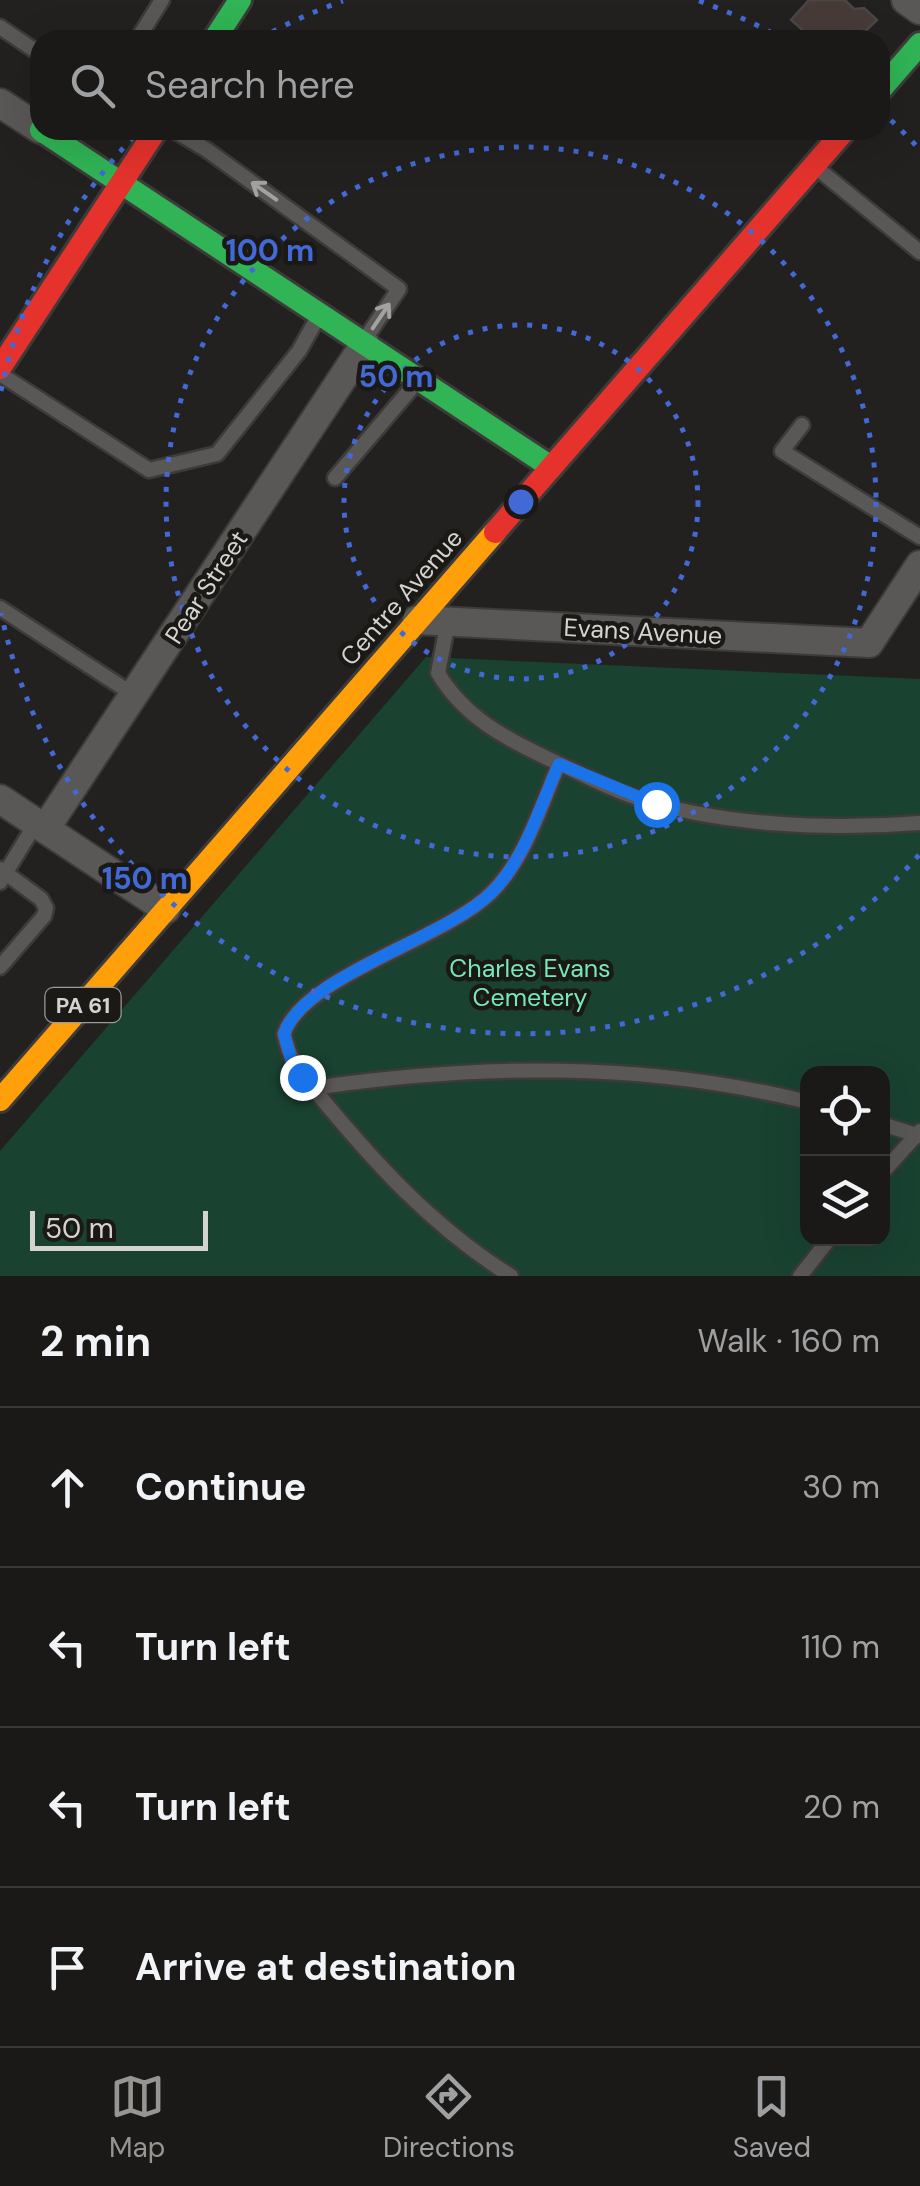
<!DOCTYPE html>
<html lang="en">
<head>
<meta charset="utf-8">
<style>
  :root { --surface:#1a1917; --page:#272624; --text:#f1f3f6; --muted:#9fa0a1; --line:#383836; --accent:#969592 }
  body { margin:0; font-family:"DM Sans",sans-serif; background:var(--page); color:var(--text) }
  .controls { position:absolute; right:30px; bottom:30px; display:grid; overflow:hidden; border-radius:20px; box-shadow:0 10px 40px #0002 }
  .controls button { width:90px; height:90px; display:grid; place-items:center; padding:0; border:0; border-bottom:2px solid var(--line); background:var(--surface); color:var(--text); font:50px sans-serif }
  .scale { position:absolute; left:30px; bottom:25px; width:178px; box-sizing:border-box; padding-left:10px; border:5px solid #d4d3d0; border-top:0; font-size:28px; line-height:35px; white-space:nowrap; color:#d4d3d0; -webkit-text-stroke:8px #1a1915; paint-order:stroke }
  .stop { position:absolute; width:30px; height:30px; margin:-22px; border:8px solid #1a73e8; border-radius:50%; background:#fff }
  .stop.end { background:#1a73e8; border-color:#fff; box-shadow:0 2px 10px #0008 }
  .list { margin:0; padding:0; list-style:none }
  h2 { display:flex; justify-content:space-between; align-items:center; height:130px; margin:0; padding:0 40px; font-size:42px }
  h2 small { font-size:32px; font-weight:400; color:var(--muted) }
  .list li { display:grid; grid-template-columns:65px 1fr auto; gap:30px; align-items:center; box-sizing:border-box; height:160px; padding:0 40px; border-top:2px solid var(--line) }
  .list b { display:block; font-size:38px; white-space:nowrap }
  .list em { font-size:32px; font-style:normal; color:var(--muted) }
  .icon { flex:none; width:55px; height:55px; fill:none; stroke:currentColor; stroke-width:2; stroke-linecap:round; stroke-linejoin:round }
  .map { position:relative; flex:none; width:920px; height:1276px; overflow:hidden }
  .search { position:absolute; background:var(--surface); box-shadow:0 10px 40px #0002; left:30px; right:30px; top:30px; height:110px; display:flex; align-items:center; gap:25px; box-sizing:border-box; padding:0 35px; border-radius:30px; color:var(--muted); font-size:38px }
  .sheet { height:770px; background:var(--surface) }
  nav { display:flex; justify-content:space-around; align-items:center; box-sizing:border-box; height:140px; border-top:2px solid var(--line); background:var(--surface); font-size:28px; color:var(--muted) }
  nav a { display:grid; justify-items:center; gap:5px }
  nav .on { color:var(--accent) }
  .map>svg:first-child { display:block }
</style>
</head>
<body>
<div class="map">
<svg width="920" height="1276" viewBox="0 0 920 1276">
  <rect width="100%" height="100%" fill="#23211f"/>
  <path fill="#194231" fill-rule="evenodd" d="M426 657 920 679V1276H0V1151ZM808 1074H882V1238H808Z"/>
  <polygon fill="#473b38" stroke="#494745" stroke-width="2.5" points="809,0 845,0 854,9 864,8 877,20 856,40 814,40 791,20"/>
  <g fill="none" stroke-linecap="round" stroke-linejoin="round">
    <defs>
      <g id="lane">
        <polyline points="0,27 40,54"/>
        <polyline points="137,40 162,0"/>
        <polyline points="173,130 207,150 399,289 363,342"/>
        <polyline points="818,169 920,252"/>
        <polyline points="0,374 149,470 217,454 299,351 317,319"/>
        <polyline points="802,425 782,451 920,537"/>
        <polyline points="335,478 415,384"/>
        <polyline points="0,608 134,695"/>
        <path d="M448 621 438 673C464 717 506 739 551 760 578 772 605 787 634 797 720 826 830 830 920 823"/>
        <path d="M559 764C541 806 525 860 491 893 445 939 302 977 284 1034 289 1056 297 1072 313 1088 479 1064 643 1061 808 1102"/>
        <polyline points="0,869 41,899 46,908 44,916 0,967"/>
        <polyline points="0,882 36,823"/>
        <path d="M313 1088C371 1159 432 1227 511 1276"/>
        <polyline points="882,1124 920,1136"/>
        <polyline points="882,1173 920,1131"/>
        <polyline points="800,1276 830,1238"/>
      </g>
      <g id="street">
        <polyline points="906,0 920,10"/>
        <polyline points="0,103 40,129"/>
        <polyline points="417,620 869,643 920,565"/>
        <polyline points="0,799 166,909"/>
        <polyline points="45,829 365,344"/>
      </g>
      <g id="fast">
        <polyline points="214,40 240,0"/>
        <polyline points="880,90 920,44"/>
        <polyline points="41,130 551,467"/>
      </g>
      <polyline id="slow" points="0,1100 495,532"/>
      <g id="jam">
        <polyline points="0,368 156,130"/>
        <polyline points="495,532 845,130"/>
      </g>
    </defs>
    <use href="#lane" stroke="#3c3b39" stroke-width="19"/>
    <use href="#street" stroke="#3c3b39" stroke-width="32"/>
    <use href="#fast" stroke="#3c3b39" stroke-width="28"/>
    <use href="#slow" stroke="#3c3b39" stroke-width="28"/>
    <use href="#jam" stroke="#3c3b39" stroke-width="28"/>
    <use href="#lane" stroke="#595857" stroke-width="14"/>
    <use href="#street" stroke="#595857" stroke-width="28"/>
    <use href="#fast" stroke="#30b455" stroke-width="22"/>
    <use href="#slow" stroke="#ff9f0a" stroke-width="22"/>
    <use href="#jam" stroke="#e5322d" stroke-width="22"/>
  </g>
  <defs><path id="oneway-shaft" d="M-6 0H5M1.5-3L5.5 0L1.5 3" fill="none" stroke-width="1.6" stroke-linecap="round" stroke-linejoin="round" transform="scale(2.5)"/></defs>
  <g stroke="#a3a2a0">
    <use href="#oneway-shaft" transform="translate(264 191) rotate(-145)"/>
    <use href="#oneway-shaft" transform="translate(381 316) rotate(-56)"/>
  </g>
  <g fill="none" stroke-linecap="round" stroke-linejoin="round">
    <path stroke="#1a73e8" stroke-width="12" d="M302 1077 292 1062 284 1034C303 976 444 939 491 893 525 860 540 806 559 764L656 804"/>
  </g>
  <g fill="none" stroke="#4269d6" stroke-width="5" stroke-dasharray="5 10">
    <circle cx="521" cy="502" r="177"/>
    <circle cx="521" cy="502" r="355"/>
    <path d="M919 855A532 532 0 0 1 1 613M1 391A532 532 0 0 1 138 132M259 39A532 532 0 0 1 343 1M699 1A532 532 0 0 1 783 39M880 110A532 532 0 0 1 919 149"/>
  </g>
  <g text-anchor="middle" stroke-width="9" stroke-linejoin="round" paint-order="stroke">
    <rect fill="#1a1915" stroke="#9c9b98" stroke-width="2.5" x="45.5" y="988" width="75" height="34" rx="8"/>
    <g font-size="22" font-weight="bold" fill="#d4d3d0">
      <text x="83" y="1013">PA 61</text>
    </g>
    <g font-size="25" fill="#d4d3d0" stroke="#1a1915">
      <text transform="translate(206 587) rotate(-57)" y="9">Pear Street</text>
      <text transform="translate(401 597) rotate(-49)" y="9">Centre Avenue</text>
      <text transform="translate(643 631) rotate(3)" y="9">Evans Avenue</text>
    </g>
    <g font-size="25" fill="#77e9b9" stroke="#1a1915">
      <text x="530" y="977">Charles Evans<tspan x="530" dy="29">Cemetery</tspan></text>
    </g>
  </g>
  <circle cx="521" cy="502" r="15" fill="#4269d6" stroke="#1a1915" stroke-width="5"/>
  <g font-size="30" text-anchor="middle" font-weight="bold" fill="#4269d6" stroke="#1a1915" stroke-width="9" stroke-linejoin="round" paint-order="stroke">
    <text x="270" y="261">100 m</text>
    <text x="396" y="387">50 m</text>
    <text x="145" y="889">150 m</text>
  </g>
</svg>
<div class="controls">
<button><svg class="icon" aria-label="locate" viewBox="0 0 24 24"><circle cx="12" cy="12" r="6"/><path d="M12 2v4M12 18v4M2 12h4M18 12h4"/></svg></button>
<button><svg class="icon" aria-label="layers" viewBox="0 0 24 24"><path d="M12 4l9 5-9 5-9-5zM3 14l9 5 9-5"/></svg></button>
</div>
<div class="scale">50 m</div>
<div class="stop" style="left:656px;top:804px"></div>
<div class="stop end" style="left:302px;top:1077px"></div>
<div class="search"><svg class="icon" aria-label="search" viewBox="0 0 24 24"><circle cx="10" cy="10" r="6"/><path d="M15 15l6 6"/></svg>Search here</div>
</div>
<section class="sheet">
<h2>2 min<small>Walk · 160 m</small></h2>
<ul class="list">
<li><svg class="icon" aria-label="ahead" viewBox="0 0 24 24"><path d="M12 20V5M6 11l6-6 6 6"/></svg><div><b>Continue</b></div><em>30 m</em></li>
<li><svg class="icon" aria-label="left" viewBox="0 0 24 24"><path d="M17 20v-9H6M10 6l-5 5 5 5"/></svg><div><b>Turn left</b></div><em>110 m</em></li>
<li><svg class="icon" aria-label="left" viewBox="0 0 24 24"><path d="M17 20v-9H6M10 6l-5 5 5 5"/></svg><div><b>Turn left</b></div><em>20 m</em></li>
<li><svg class="icon" aria-label="arrive" viewBox="0 0 24 24"><path d="M6 21V4h12l-3 4 3 4H6"/></svg><div><b>Arrive at destination</b></div></li>
</ul>
</section>
<nav>
<a class="on"><svg class="icon" aria-label="map" viewBox="0 0 24 24"><path d="M3 6l6-2 6 2 6-2v14l-6 2-6-2-6 2zM9 4v14M15 6v14"/></svg>Map</a>
<a><svg class="icon" aria-label="directions" viewBox="0 0 24 24"><path d="M12 3l9 9-9 9-9-9zM9 14v-3h6M13 9l2 2-2 2"/></svg>Directions</a>
<a><svg class="icon" aria-label="saved" viewBox="0 0 24 24"><path d="M7 4h10v16l-5-4-5 4z"/></svg>Saved</a>
</nav>
</body>
</html>
